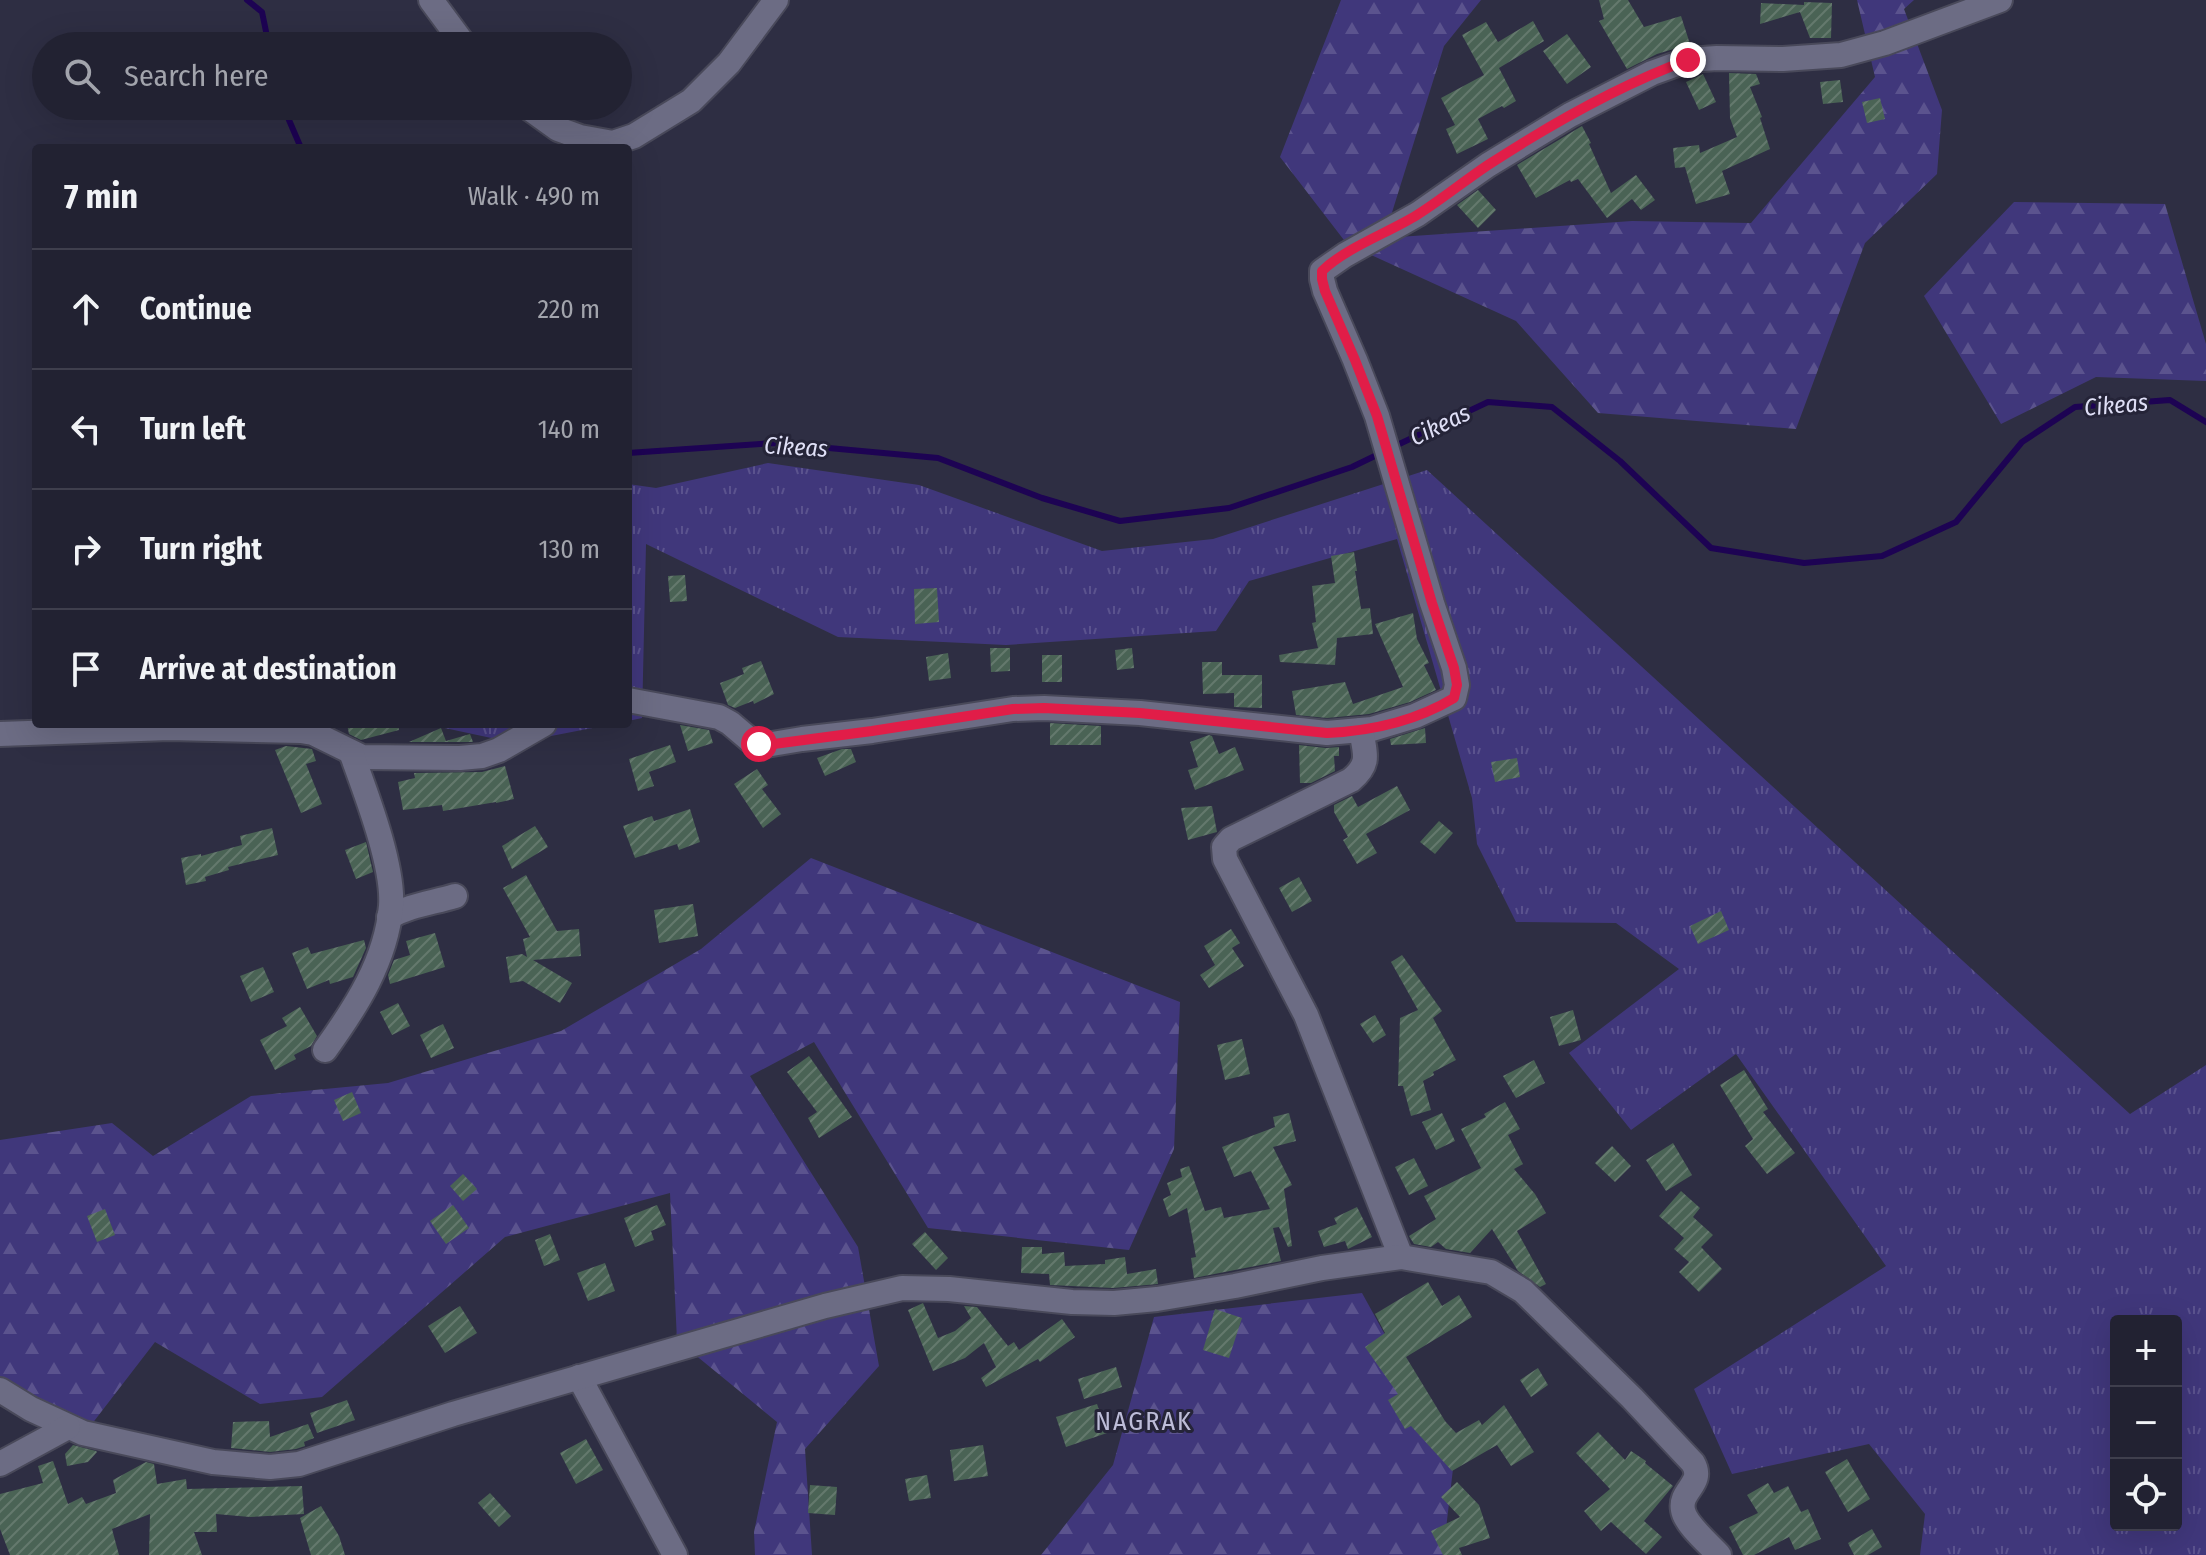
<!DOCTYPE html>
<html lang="en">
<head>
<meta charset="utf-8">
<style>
  :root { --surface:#222232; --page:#2e2f3e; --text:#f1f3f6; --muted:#a2a4ac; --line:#3f3f4d }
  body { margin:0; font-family:"Fira Sans Condensed",sans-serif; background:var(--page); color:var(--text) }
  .controls { position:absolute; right:24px; bottom:24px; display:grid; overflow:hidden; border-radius:8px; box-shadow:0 8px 32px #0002 }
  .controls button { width:72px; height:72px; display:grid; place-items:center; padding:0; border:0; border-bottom:2px solid var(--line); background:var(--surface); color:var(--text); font:40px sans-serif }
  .stop { position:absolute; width:24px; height:24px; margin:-18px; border:6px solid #e11d48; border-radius:50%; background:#fff }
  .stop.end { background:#e11d48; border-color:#fff; box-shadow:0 2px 8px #0008 }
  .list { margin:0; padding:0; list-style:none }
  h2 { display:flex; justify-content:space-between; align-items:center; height:104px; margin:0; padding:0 32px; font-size:34px }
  h2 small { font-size:26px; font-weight:400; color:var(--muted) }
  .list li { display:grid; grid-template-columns:52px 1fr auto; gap:24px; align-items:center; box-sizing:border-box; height:120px; padding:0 32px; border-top:2px solid var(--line) }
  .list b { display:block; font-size:30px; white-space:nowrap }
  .list em { font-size:26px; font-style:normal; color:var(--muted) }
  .icon { flex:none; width:44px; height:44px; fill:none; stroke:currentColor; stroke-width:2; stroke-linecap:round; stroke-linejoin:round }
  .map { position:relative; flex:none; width:2206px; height:1555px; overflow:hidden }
  .search { position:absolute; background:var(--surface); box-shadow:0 8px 32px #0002; left:32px; top:32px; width:600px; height:88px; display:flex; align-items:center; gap:20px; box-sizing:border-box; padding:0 28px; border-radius:44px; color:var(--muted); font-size:30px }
  .panel { position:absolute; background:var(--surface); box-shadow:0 8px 32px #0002; left:32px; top:144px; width:600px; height:584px; border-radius:8px }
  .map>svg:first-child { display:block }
</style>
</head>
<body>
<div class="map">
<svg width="2206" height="1555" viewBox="0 0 2206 1555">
  <defs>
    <pattern id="grass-tufts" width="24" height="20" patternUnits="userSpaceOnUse" patternTransform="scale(2)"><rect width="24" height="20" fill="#40377b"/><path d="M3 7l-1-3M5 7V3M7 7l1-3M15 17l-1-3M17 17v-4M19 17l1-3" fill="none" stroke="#5b538e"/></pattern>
    <pattern id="forest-firs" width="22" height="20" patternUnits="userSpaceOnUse" patternTransform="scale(2)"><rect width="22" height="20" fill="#40377b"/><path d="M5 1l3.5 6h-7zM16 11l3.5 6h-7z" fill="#5b538e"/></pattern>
    <pattern id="building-hatch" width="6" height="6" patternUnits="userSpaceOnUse" patternTransform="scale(2)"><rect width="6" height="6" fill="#4a6355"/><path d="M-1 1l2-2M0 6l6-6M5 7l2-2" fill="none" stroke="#64796d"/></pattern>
  </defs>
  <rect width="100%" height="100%" fill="#2e2e43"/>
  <g fill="url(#grass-tufts)" fill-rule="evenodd">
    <path d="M768 463 919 485 1102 551 1213 539 1427 470 2130 1114 2206 1065V1555H1920L1925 1514 1869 1444 1732 1474 1694 1389 1886 1266 1736 1054 1631 1130 1569 1053 1679 969 1616 923 1516 922 1477 844 1472 798 1397 539 1249 581 1216 631 1006 645 838 637 646 544 642 718 628 721V484L656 488ZM2116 1321H2176V1525H2116Z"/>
    <polygon points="426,724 613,724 515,743"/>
  </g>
  <g fill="url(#forest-firs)">
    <polygon points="1341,0 1481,0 1444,46 1384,238 1632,221 1751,223 1875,77 1857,0 1914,0 1904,9 1942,110 1937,174 1865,243 1796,429 1598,413 1516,321 1347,244 1280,157"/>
    <polygon points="2014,202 2165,204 2206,344 2206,381 2096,377 2001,424 1924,296"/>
    <polygon points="811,858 1180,1002 1174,1149 1129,1250 928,1228 814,1042 750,1076 858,1247 879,1366 805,1449 812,1555 755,1555 754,1532 777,1422 677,1340 670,1193 505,1237 322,1397 260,1404 155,1342 88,1429 0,1386 0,1140 112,1123 153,1156 251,1096 388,1083 561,1031 701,949"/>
    <polygon points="1362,1293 1454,1460 1443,1555 1041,1555 1113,1465 1154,1317"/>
  </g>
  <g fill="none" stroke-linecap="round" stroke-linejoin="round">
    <g stroke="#1d0353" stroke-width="6">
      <polyline points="247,0 262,12 269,46"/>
      <polyline points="283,106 301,148"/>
      <polyline points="1393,447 1488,402 1552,407 1620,461 1711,548 1804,563 1882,556 1956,522 2022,442 2075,407 2170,400 2206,422"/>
      <polyline points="628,453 774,443 938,458 1042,498 1120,521 1229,508 1352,467 1383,452"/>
    </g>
  </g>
  <g fill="url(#building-hatch)">
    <polygon points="1599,0 1628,0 1644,27 1681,16 1690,44 1657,54 1627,69 1599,21 1604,19"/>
    <polygon points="1804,2 1832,3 1831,38 1810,38 1800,12 1760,24 1761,3 1804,5"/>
    <polygon points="1533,21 1544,41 1499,68 1516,101 1504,108 1502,106 1478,119 1488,139 1457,154 1446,129 1455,125 1441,98 1484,75 1462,35 1486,22 1498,42"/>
    <polygon points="1567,34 1591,67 1567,84 1543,51"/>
    <polygon points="1729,73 1756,74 1760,84 1750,87 1762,117 1760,118 1770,149 1722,171 1730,194 1696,204 1685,167 1675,168 1673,148 1699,145 1700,153 1737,137 1730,118"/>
    <polygon points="1703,74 1716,102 1699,110 1686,82"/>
    <polygon points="1840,80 1843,102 1823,104 1820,82"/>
    <polygon points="1880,98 1885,119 1867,123 1862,102"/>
    <polygon points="1582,126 1591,143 1589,144 1611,193 1636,175 1655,200 1641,210 1632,199 1607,218 1578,179 1571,182 1570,180 1536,198 1517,165"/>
    <polygon points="1478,190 1496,210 1478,228 1457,205"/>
    <polygon points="1354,552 1357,571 1355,571 1361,609 1370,608 1373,634 1337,638 1335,665 1280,662 1279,655 1318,648 1312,623 1316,622 1312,586 1335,583 1331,556"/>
    <polygon points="685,575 687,601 670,602 668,576"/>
    <polygon points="937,588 939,622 915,624 914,589"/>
    <polygon points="1413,613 1417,639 1429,663 1424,665 1436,690 1410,702 1369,714 1327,718 1296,715 1292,691 1345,682 1353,704 1403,687 1375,624"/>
    <polygon points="990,648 1010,648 1010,671 991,672"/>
    <polygon points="1132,648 1134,668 1117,670 1115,650"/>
    <polygon points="948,653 951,678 929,681 926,657"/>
    <rect x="1042" y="655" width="20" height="27"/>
    <polygon points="761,661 774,694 754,704 753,701 735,708 728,705 720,683 744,674 742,668"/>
    <polygon points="1202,662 1222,662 1222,675 1262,675 1262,708 1234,707 1234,693 1203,694"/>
    <polygon points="1050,723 1101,726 1101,745 1050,745"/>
    <polygon points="347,724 398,724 399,730 361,740 349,734"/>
    <polygon points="680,725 709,730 713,743 688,751"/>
    <polygon points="441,728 446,741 470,734 473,742 409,742"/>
    <polygon points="1425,728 1426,743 1391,745 1390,739"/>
    <polygon points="1209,735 1212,736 1219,754 1235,747 1244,770 1195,790 1188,770 1198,767 1190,742"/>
    <polygon points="670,745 676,762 649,772 654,786 638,791 629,759"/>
    <polygon points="1299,745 1326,748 1339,747 1339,756 1334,756 1335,771 1311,783 1300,783"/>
    <polygon points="286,746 312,749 316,761 306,764 322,804 301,813 275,750"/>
    <polygon points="842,749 851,749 856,762 825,776 817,758"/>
    <polygon points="1517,758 1520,777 1495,782 1491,762"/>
    <polygon points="505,766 514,799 496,803 496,802 443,811 442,805 403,810 398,782 415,778 414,773 482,772"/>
    <polygon points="757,769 768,785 762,789 781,814 763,828 734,784"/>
    <polygon points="1397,786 1410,810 1366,834 1377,853 1357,864 1343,840 1348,837 1334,812 1334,805 1352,796 1358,807"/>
    <polygon points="1212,806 1217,832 1188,840 1181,808"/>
    <polygon points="690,809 700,842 679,850 677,844 635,858 623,826 652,816 654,821"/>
    <polygon points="1439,821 1453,833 1435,854 1420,842"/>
    <polygon points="535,826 548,847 512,869 502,846"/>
    <polygon points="272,828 278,855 228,867 229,870 205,877 206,881 186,885 181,858 201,854 201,856 242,845 240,836"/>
    <polygon points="366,842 373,872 356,879 345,850"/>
    <polygon points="526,875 557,931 579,929 581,956 533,960 572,983 560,1003 523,981 510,983 506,957 522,954 527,957 523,939 530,937 503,888"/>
    <polygon points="1299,877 1312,901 1292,912 1279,888"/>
    <polygon points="693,904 698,936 659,943 654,910"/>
    <polygon points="1721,911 1729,930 1698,944 1690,926"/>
    <polygon points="1231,929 1240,943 1232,948 1244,966 1209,988 1200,975 1215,965 1204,946"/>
    <polygon points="435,933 445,967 390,984 388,975 394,960 410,955 406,941"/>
    <polygon points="364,940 366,948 353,977 330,984 329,980 307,989 292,953 308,947 311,954"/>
    <polygon points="1402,955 1442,1011 1433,1018 1456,1060 1433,1072 1434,1075 1423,1081 1431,1110 1411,1116 1403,1086 1398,1086 1400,1018 1418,1010 1391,962"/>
    <polygon points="263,967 274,992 251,1002 240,976"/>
    <polygon points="398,1003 410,1026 392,1035 380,1012"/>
    <polygon points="300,1007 317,1036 311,1046 294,1055 296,1059 275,1070 260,1040 287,1026 282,1018"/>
    <polygon points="1573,1010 1581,1040 1559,1046 1550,1017"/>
    <polygon points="1375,1015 1386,1035 1373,1043 1360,1024"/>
    <polygon points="443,1024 454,1048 431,1058 420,1035"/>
    <polygon points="1242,1039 1250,1074 1225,1080 1217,1045"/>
    <polygon points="809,1056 852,1117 819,1138 808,1118 817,1112 787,1072"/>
    <polygon points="1534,1060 1545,1083 1516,1098 1503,1076"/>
    <polygon points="1744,1070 1768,1109 1763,1112 1795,1153 1767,1174 1745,1146 1753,1139 1720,1085"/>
    <polygon points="352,1092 361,1113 343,1121 334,1100"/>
    <polygon points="1505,1102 1520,1129 1508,1135 1523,1164 1514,1169 1535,1194 1546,1213 1517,1231 1546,1284 1540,1287 1518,1271 1492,1229 1470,1253 1446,1249 1438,1242 1431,1247 1414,1244 1409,1236 1436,1219 1424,1196 1481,1168 1461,1129 1486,1117 1484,1114"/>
    <polygon points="1289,1113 1296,1141 1273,1147 1292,1185 1284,1189 1292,1246 1288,1247 1279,1227 1273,1228 1281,1261 1194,1278 1191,1258 1196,1257 1187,1208 1169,1217 1163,1199 1171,1195 1167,1183 1182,1177 1180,1169 1189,1166 1205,1211 1221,1207 1224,1218 1270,1209 1251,1171 1234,1177 1222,1147 1275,1127 1273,1117"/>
    <polygon points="1442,1113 1455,1141 1436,1150 1422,1122"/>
    <polygon points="1673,1143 1692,1175 1666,1191 1646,1160"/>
    <polygon points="1612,1146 1631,1166 1615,1182 1595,1163"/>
    <polygon points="1414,1158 1428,1186 1409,1195 1395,1167"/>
    <polygon points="463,1174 477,1189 463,1201 450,1186"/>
    <polygon points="1681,1191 1700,1208 1693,1217 1713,1235 1701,1247 1722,1269 1699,1292 1679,1272 1689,1262 1674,1249 1684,1238 1659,1216"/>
    <polygon points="453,1205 469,1228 446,1244 430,1221"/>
    <polygon points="657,1205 666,1225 651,1231 654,1240 635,1247 624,1218"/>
    <polygon points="1357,1207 1372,1237 1348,1249 1345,1241 1324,1247 1318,1231 1337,1224 1334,1218"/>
    <polygon points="105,1209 115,1235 97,1242 87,1216"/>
    <polygon points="925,1232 948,1258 936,1270 912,1244"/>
    <polygon points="550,1234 560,1260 544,1266 535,1240"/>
    <polygon points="1022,1247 1042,1247 1042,1254 1064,1252 1065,1266 1105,1264 1105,1260 1125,1257 1127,1274 1156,1269 1158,1284 1113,1288 1050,1285 1049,1274 1021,1273"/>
    <polygon points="605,1263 615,1291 588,1301 577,1273"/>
    <polygon points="1428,1282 1442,1306 1459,1295 1472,1317 1406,1357 1445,1421 1456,1433 1479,1420 1482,1425 1504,1405 1534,1452 1511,1466 1497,1445 1452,1471 1411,1426 1405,1429 1388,1400 1398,1394 1365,1347 1385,1333 1375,1314"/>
    <polygon points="923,1303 938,1338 955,1331 971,1318 964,1306 977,1307 1008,1346 1014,1342 1019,1350 1062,1319 1075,1337 1040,1362 1038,1359 986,1387 981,1378 996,1367 984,1343 965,1358 933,1371 908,1310"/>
    <polygon points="460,1306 477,1333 445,1353 428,1326"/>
    <polygon points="1215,1309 1242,1318 1229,1358 1203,1350"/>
    <polygon points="1116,1367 1122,1387 1084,1399 1078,1379"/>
    <polygon points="1538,1368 1548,1385 1531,1397 1520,1380"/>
    <polygon points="347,1400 355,1420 317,1433 310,1413"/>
    <polygon points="1097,1404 1107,1433 1066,1447 1056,1417"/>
    <polygon points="269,1421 270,1437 308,1424 314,1438 304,1442 305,1446 296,1449 270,1452 231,1448 233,1422"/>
    <polygon points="1598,1432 1625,1460 1631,1451 1646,1461 1645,1463 1673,1486 1644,1521 1662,1537 1646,1554 1611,1522 1601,1531 1584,1511 1610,1489 1576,1453"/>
    <polygon points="586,1439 603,1470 576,1484 560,1453"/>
    <polygon points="73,1445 96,1451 97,1452 88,1462 67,1466 65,1454"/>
    <polygon points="983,1445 988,1476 954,1481 950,1450"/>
    <polygon points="1847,1459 1870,1499 1848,1512 1825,1472"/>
    <polygon points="53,1461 68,1504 82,1497 86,1504 116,1493 113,1480 146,1462 154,1464 157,1484 186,1479 187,1489 302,1486 304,1514 250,1517 216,1514 217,1532 194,1532 202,1555 149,1555 150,1514 112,1529 119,1555 10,1555 0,1529 0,1494 43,1483 38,1466"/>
    <polygon points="927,1475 931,1498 909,1501 905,1479"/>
    <polygon points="1457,1482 1479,1505 1490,1538 1459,1548 1462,1555 1443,1555 1431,1531 1460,1517 1441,1497"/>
    <polygon points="1768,1483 1774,1493 1788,1486 1801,1512 1808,1509 1821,1539 1795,1550 1789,1537 1754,1555 1743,1555 1729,1527 1758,1513 1747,1495"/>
    <polygon points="810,1485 837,1487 835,1515 808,1513"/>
    <polygon points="490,1493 511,1516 499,1527 478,1503"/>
    <polygon points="321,1506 339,1536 345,1555 311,1555 300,1518"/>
    <polygon points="1872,1529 1882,1547 1868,1555 1854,1555 1848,1543"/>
  </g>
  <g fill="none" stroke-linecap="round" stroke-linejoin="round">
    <defs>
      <g id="street">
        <polyline points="431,0 465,46"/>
        <polyline points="526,106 558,129 580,137 613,143 634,136 691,101 729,63 776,0"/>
        <polyline points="628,700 719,717 730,723 750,740 766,745 802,739 872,731 1013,709 1044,708 1140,713 1327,733 1372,729 1415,716 1454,698 1457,685 1454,668 1432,603 1377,416 1355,360 1325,291 1322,279 1322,271 1345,255 1418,214 1488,165 1570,115 1652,73 1688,60 1717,58 1783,59 1841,55 1885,43 2000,0"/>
        <path d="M1361 730C1365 754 1371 763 1351 780L1231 839 1224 847 1225 859 1306 1015 1401 1257"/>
        <polyline points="0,734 169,728 301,731 313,733 362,757 460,758 482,756 499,750 544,724"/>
        <path d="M389 917C410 905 432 903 455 896"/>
        <path d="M325 1050C356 1007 386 961 391 906 394 865 365 791 351 752"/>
        <polyline points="579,1377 675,1555"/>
        <path d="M0 1390 31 1409 83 1433 213 1462 270 1467 299 1464 453 1414 718 1337 825 1306 902 1288 949 1289 1072 1302 1114 1303 1157 1299 1235 1286 1322 1268 1401 1257 1491 1272 1523 1291 1632 1398 1693 1463C1705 1484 1679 1490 1683 1510 1685 1524 1709 1544 1719 1555"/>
        <polyline points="0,1464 68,1427"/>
      </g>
    </defs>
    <use href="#street" stroke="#49495a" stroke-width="28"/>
    <use href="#street" stroke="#6c6c84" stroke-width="24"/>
  </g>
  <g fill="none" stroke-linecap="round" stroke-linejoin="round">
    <path stroke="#e11d48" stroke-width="10" d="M759 744 766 745 872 731 1013 709 1044 708 1140 713 1327 733C1370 731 1416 721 1454 698L1457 685 1454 668 1432 603 1377 416 1355 360 1325 291 1322 279V271C1347 247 1388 233 1417 215 1441 200 1464 181 1488 165 1551 124 1617 86 1688 60"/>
  </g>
  <g text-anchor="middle" stroke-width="6" stroke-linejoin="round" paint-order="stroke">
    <g font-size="24" font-style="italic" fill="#dfdff6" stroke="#252438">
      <text transform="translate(2116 405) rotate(-5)" y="8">Cikeas</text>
      <text transform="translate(1440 425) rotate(-26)" y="8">Cikeas</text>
      <text transform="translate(796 447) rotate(3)" y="8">Cikeas</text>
    </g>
    <g font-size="26" letter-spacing="2" fill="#bdbdd8" stroke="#252438">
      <text x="1144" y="1430">NAGRAK</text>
    </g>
  </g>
</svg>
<div class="controls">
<button>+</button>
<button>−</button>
<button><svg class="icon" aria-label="locate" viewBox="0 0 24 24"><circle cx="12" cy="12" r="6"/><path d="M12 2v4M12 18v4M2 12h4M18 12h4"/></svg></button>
</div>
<div class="stop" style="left:759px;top:744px"></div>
<div class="stop end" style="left:1688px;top:60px"></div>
<div class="search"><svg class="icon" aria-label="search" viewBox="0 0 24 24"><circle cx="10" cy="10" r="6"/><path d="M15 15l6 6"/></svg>Search here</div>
<section class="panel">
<h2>7 min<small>Walk · 490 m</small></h2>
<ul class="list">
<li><svg class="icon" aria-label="ahead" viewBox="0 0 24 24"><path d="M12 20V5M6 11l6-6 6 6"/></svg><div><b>Continue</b></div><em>220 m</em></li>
<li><svg class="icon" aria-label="left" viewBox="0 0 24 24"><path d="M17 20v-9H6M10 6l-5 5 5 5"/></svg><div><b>Turn left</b></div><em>140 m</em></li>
<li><svg class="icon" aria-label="right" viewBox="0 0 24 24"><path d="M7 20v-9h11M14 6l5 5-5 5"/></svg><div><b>Turn right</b></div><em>130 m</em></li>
<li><svg class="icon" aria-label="arrive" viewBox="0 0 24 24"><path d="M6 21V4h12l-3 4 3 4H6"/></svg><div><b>Arrive at destination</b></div></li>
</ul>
</section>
</div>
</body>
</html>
